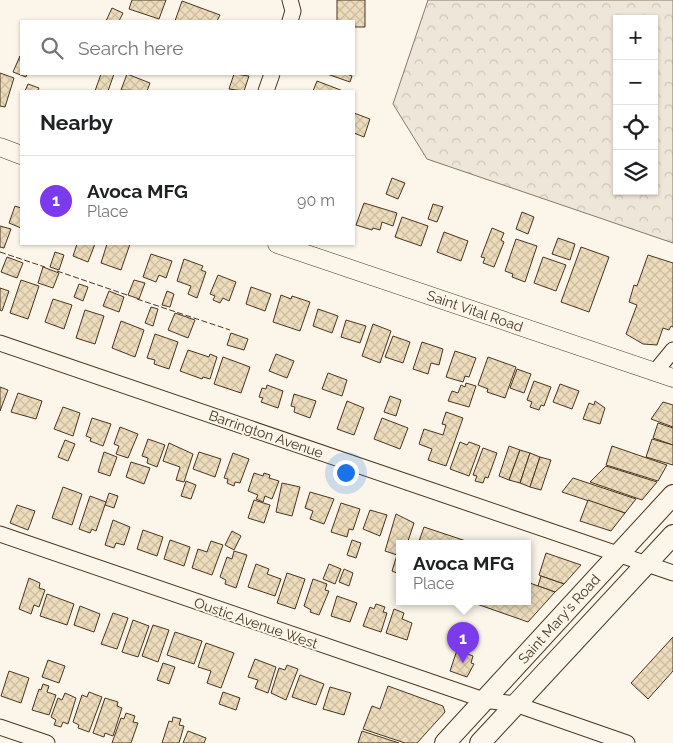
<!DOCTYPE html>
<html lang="en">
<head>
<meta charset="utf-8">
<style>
  :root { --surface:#fff; --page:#f2f2f2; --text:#202124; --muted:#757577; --line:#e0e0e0; --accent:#7c3aed }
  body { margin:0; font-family:Raleway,sans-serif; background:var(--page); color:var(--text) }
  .controls { position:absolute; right:15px; top:15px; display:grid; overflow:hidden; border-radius:0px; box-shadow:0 1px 4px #0004 }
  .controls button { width:45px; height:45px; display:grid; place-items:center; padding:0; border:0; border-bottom:1px solid var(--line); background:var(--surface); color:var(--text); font:25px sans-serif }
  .you { position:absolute; left:345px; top:472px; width:18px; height:18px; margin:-12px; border:4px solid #fff; border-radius:50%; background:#1a73e8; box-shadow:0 0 0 8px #1a73e833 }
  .badge { display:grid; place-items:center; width:32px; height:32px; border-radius:50%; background:var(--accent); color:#fff; font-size:16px; font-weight:700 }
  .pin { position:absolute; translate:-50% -41px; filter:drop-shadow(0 1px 2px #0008) }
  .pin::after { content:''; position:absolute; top:26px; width:18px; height:15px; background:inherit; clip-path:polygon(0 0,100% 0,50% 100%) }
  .popup { position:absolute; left:396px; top:540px; width:135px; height:65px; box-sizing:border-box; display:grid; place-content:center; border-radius:0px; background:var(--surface); filter:drop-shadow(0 1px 4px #0005); font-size:16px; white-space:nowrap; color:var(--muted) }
  .popup b { font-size:19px; color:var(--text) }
  .popup::after { content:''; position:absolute; left:50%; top:100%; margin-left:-10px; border:10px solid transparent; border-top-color:var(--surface) }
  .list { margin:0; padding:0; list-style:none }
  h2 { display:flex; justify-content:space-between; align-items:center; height:65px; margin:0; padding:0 20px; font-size:21px }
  h2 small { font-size:16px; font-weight:400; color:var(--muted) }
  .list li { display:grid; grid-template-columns:32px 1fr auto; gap:15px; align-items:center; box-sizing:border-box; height:90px; padding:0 20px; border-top:1px solid var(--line) }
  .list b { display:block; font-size:19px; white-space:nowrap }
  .list p { margin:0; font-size:16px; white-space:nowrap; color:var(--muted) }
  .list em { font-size:16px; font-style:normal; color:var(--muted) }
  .icon { flex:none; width:28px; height:28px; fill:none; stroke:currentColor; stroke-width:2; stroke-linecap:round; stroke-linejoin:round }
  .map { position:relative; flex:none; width:673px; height:743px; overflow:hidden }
  .search { position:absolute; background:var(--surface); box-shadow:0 1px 4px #0004; left:20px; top:20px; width:335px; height:55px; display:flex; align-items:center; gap:12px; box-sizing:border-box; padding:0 18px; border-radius:0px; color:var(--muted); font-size:19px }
  .panel { position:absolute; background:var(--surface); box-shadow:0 1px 4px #0004; left:20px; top:90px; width:335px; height:155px; border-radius:0px }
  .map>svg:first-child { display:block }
</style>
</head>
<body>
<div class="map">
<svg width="673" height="743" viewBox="0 0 673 743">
  <defs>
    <pattern id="park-crowns" width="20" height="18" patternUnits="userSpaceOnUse" patternTransform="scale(1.25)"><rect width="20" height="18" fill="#ede6d9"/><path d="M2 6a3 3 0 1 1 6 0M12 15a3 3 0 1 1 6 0" fill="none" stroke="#cdc6ba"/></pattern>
    <pattern id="building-cross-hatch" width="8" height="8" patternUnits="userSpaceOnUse" patternTransform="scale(1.25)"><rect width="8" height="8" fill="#ecdcbc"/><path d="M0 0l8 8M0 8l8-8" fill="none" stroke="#ccbda1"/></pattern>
  </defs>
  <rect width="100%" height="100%" fill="#fbf6e9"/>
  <path fill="url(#park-crowns)" stroke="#887966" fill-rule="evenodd" d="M428 0H673V243L427 159 393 104ZM617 19H654V191H617Z"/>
  <g fill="url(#building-cross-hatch)" stroke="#4a3520">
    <polygon points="132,0 166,0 159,19 129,9"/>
    <polygon points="337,0 365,0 365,27 354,27 354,21 337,21"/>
    <polygon points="182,1 220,15 217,21 175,21"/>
    <polygon points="112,8 123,13 119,21 106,21"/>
    <polygon points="20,56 21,74 27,74 26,77 13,72"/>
    <polygon points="0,73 14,78 5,107 0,106"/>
    <polygon points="101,74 114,74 108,91 95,91"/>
    <polygon points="127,74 150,83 147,91 121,90"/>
    <polygon points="234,74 249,76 244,91 229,89"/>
    <polygon points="327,74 347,74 352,76 350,82"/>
    <polygon points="317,81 343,91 313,91"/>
    <polygon points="28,84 39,88 38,90 41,91 25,91"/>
    <polygon points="354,113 370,119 364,137 354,133"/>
    <polygon points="392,178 405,183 398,199 386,194"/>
    <polygon points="364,203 397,213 393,226 382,222 380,230 373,228 372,230 356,225"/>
    <polygon points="433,204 443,207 437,222 428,219"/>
    <polygon points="15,206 21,208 21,228 9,223"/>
    <polygon points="522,212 534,217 528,234 516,229"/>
    <polygon points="402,217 428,226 421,246 395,237"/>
    <polygon points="0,226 11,229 4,248 0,247"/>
    <polygon points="492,228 504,233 501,240 504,242 494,267 483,263 485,258 481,257"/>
    <polygon points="444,232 468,241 461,261 437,252"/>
    <polygon points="558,238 575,244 570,260 552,254"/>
    <polygon points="516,239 537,246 525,282 512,277 513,274 505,271"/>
    <polygon points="77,244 95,244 88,262 73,256"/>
    <polygon points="107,244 130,244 121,270 101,263"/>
    <polygon points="581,247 609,257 589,312 561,302"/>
    <polygon points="55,252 64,255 59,270 50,267"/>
    <polygon points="151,254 172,261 166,278 159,275 156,282 143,277"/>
    <polygon points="648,255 673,263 673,327 671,326 669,330 663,328 657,345 643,344 626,334 637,305 629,302 634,285 637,286"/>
    <polygon points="7,257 23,263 17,278 1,272"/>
    <polygon points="543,257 566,265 556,291 534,283"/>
    <polygon points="184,259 203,266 201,270 206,272 197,298 188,294 191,286 177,281"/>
    <polygon points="43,267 59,273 53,288 38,283"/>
    <polygon points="218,275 236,282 229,301 223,298 220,303 213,300 215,296 210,294"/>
    <polygon points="21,280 39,286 28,319 10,313"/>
    <polygon points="134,280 145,283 139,299 128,295"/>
    <polygon points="79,284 88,287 83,301 74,297"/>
    <polygon points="251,287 271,294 265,311 246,304"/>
    <polygon points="0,288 9,291 2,311 0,310"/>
    <polygon points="109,291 124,297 119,312 103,306"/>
    <polygon points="167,291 174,294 170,307 162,305"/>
    <polygon points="281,295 291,299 292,296 310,302 300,331 273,322"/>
    <polygon points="53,299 72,305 64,329 45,322"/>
    <polygon points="151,307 158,309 153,326 145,323"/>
    <polygon points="318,309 338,316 332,333 313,326"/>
    <polygon points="85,310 104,316 95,344 76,338"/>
    <polygon points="175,313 195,320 188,338 168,330"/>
    <polygon points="346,320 366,326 360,343 341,337"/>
    <polygon points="121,321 144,330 135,357 112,348"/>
    <polygon points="373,324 391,331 380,363 362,356"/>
    <polygon points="231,333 248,339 244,350 227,345"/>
    <polygon points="155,334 178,342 169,369 154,364 155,360 147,358"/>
    <polygon points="393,336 410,342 403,363 385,357"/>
    <polygon points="422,342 443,349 439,365 431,363 428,374 413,369"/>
    <polygon points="188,350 209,357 210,354 217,357 210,379 203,377 202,379 180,371"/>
    <polygon points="455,351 476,358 469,377 465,376 463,382 446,377"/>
    <polygon points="276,354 294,361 287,378 269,371"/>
    <polygon points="223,357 250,367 241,393 214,384"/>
    <polygon points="488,357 516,367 505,398 487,392 488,389 478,385"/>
    <polygon points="517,369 531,374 524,393 510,388"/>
    <polygon points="328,373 347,380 342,396 322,389"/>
    <polygon points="534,381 551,387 544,406 541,405 539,410 530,407 532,402 527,400"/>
    <polygon points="466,383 476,386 469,407 448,401 452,391 458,393 461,385 465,387"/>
    <polygon points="560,384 579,391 572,409 553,402"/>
    <polygon points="267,385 283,391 278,408 261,402 263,398 259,397 262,388 266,389"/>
    <polygon points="0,387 8,390 0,411"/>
    <polygon points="18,393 42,401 36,419 11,412"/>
    <polygon points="294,394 316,401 310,418 294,412 295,407 291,406"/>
    <polygon points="390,396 401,400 396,416 384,412"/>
    <polygon points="347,401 364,408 354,435 337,429"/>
    <polygon points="595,401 605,408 600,424 583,419 589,403 594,405"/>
    <polygon points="663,402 673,405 673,427 651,419"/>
    <polygon points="63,407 80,413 73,436 54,429"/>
    <polygon points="446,412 463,418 446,466 428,460 432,449 419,444 424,429 443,435 446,425 442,424"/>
    <polygon points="92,418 111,424 103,446 90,441 91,438 86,436"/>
    <polygon points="382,418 408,428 400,449 374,439"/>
    <polygon points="658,423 673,428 673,445 653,438"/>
    <polygon points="120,427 138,434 128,458 116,454 119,446 114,444"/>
    <polygon points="148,439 165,445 157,467 147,463 148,458 142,456"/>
    <polygon points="652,439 673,445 673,465 646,457"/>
    <polygon points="65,440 75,444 68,461 58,457"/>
    <polygon points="460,442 467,445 469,442 480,446 469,476 450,469"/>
    <polygon points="169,443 193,454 184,482 176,480 180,467 163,461"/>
    <polygon points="509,446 520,450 509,480 499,476"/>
    <polygon points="612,446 667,465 658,481 606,465"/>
    <polygon points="483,448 497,453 488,478 485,477 483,483 475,481 477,476 473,475"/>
    <polygon points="520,450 530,453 520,483 509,480"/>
    <polygon points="104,452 117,457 110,476 98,472"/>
    <polygon points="199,452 221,459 215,477 193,469"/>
    <polygon points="233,453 249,459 240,483 235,482 234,486 227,483 228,479 224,478"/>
    <polygon points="530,453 540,457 530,487 520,483"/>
    <polygon points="540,457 551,460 541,490 530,487"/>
    <polygon points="131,462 150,468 144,484 126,477"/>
    <polygon points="606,466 657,482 642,500 590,482"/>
    <polygon points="254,473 263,476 264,473 270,475 269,478 279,481 272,499 265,496 263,502 256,499 258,495 248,491"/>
    <polygon points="573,478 636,499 625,513 562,492"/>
    <polygon points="186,481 196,485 191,499 181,496"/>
    <polygon points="282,483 300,487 292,516 276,512"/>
    <polygon points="63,487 82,494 72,525 52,518"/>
    <polygon points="310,492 334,499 324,524 310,519 313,511 305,508"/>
    <polygon points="109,493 118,496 114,508 105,505"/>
    <polygon points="90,496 106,502 96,531 92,529 90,533 79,529"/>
    <polygon points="254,500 270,505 264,523 248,518"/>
    <polygon points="588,500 625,513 611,531 580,521"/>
    <polygon points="341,503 360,509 353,530 349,529 347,537 331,532"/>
    <polygon points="17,505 35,511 28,530 10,523"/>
    <polygon points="370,510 387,515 380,536 363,529"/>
    <polygon points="396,514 414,523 407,544 399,544 399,574 392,571 397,555 385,551"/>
    <polygon points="113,520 130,527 124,545 116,543 114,548 105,545"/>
    <polygon points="424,527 466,541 465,544 418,544"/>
    <polygon points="143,530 163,537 157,556 137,549"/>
    <polygon points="232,531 241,536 234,550 225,545"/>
    <polygon points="170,540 190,547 184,566 164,559"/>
    <polygon points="352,540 361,543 356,558 347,555"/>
    <polygon points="211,541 223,545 212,575 192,568 198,549 207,552"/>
    <polygon points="234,551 247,555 236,588 225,584 226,580 220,577 227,557 232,559"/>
    <polygon points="546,553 581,565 564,584 541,576 539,575"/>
    <polygon points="256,564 269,569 267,574 281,579 275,596 248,587"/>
    <polygon points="329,564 341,569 335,584 323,579"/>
    <polygon points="344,569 353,573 349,586 339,582"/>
    <polygon points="287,573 305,579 295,609 277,603"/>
    <polygon points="541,576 564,584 555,592 538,586"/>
    <polygon points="29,578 40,583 39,588 45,590 39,607 34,605 31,614 19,609"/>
    <polygon points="313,579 327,584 325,590 329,591 319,615 310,612 311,610 304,606"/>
    <polygon points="527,582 555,592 528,622 471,602 527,602"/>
    <polygon points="47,594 74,604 67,625 40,616"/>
    <polygon points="337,596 357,603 350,622 331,616"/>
    <polygon points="376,604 385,607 383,612 387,613 381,632 363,626 370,607 374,609"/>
    <polygon points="80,606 100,614 94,632 74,625"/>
    <polygon points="394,609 404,613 402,619 412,623 407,640 386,633"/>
    <polygon points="113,613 128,618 117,649 101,644"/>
    <polygon points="133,620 149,626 138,657 122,652"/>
    <polygon points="153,625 169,630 158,662 142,656"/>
    <polygon points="175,632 202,641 194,664 167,655"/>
    <polygon points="673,637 673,671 648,699 631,683"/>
    <polygon points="206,643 234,653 221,688 207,683 211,671 198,667"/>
    <polygon points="457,650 473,656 471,663 474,664 467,677 450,671"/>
    <polygon points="255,659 276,667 268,693 255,688 258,680 248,677"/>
    <polygon points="48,660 65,666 59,683 42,677"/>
    <polygon points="163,663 175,667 169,684 157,680"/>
    <polygon points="287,665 298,669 286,700 271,693 279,668 285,670"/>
    <polygon points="9,671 29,678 21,703 1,696"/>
    <polygon points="300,675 324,684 316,705 292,697"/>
    <polygon points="43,684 49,686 47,692 56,695 49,715 32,710 39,689 41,690"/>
    <polygon points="388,686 443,706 445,712 417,743 405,743 363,729 372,706 380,709"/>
    <polygon points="330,687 351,693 344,715 323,709"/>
    <polygon points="89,692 102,697 89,732 78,728 79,725 73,722 82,695 87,697"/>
    <polygon points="223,692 240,698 236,710 219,704"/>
    <polygon points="65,693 76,698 68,724 63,722 61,727 54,725 56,720 51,717 58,698 62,700"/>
    <polygon points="105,698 118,702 117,706 122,708 113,736 105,733 104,737 93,733"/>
    <polygon points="126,713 135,716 133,722 138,723 131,743 112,743 121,718 124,719"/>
    <polygon points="173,717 181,719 179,725 184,726 179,743 162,743 169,721 172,722"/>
    <polygon points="188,731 206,738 204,743 183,743"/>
    <polygon points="362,731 399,743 358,743"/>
  </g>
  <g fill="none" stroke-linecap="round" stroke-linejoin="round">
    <defs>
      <g id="minor">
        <polyline points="290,21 293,11 290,0"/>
        <polyline points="266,91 272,74"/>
        <polyline points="0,343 673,573"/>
        <polyline points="655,372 673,350"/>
        <polyline points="0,534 484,700 515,704 627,743"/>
        <polyline points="0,727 47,743"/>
      </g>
      <g id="tertiary">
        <polyline points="0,147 21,155"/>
        <polyline points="277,244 673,378"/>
      </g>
      <g id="secondary">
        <polyline points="445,743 673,495"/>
        <polyline points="480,743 673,535"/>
      </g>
    </defs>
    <use href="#minor" stroke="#4a3520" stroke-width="17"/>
    <use href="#tertiary" stroke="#4a3520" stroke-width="19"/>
    <use href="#secondary" stroke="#4a3520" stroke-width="22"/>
    <use href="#minor" stroke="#fbf6e9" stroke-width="15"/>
    <use href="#tertiary" stroke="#fbf6e9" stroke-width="18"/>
    <use href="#secondary" stroke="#fbf6e9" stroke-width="20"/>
    <g stroke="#4a3520" stroke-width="1" stroke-dasharray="6 2.5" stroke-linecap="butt">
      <polyline points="0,252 45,267"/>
      <polyline points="57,271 130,296"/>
      <polyline points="137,299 230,330"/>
    </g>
  </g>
  <g text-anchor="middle" stroke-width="4" stroke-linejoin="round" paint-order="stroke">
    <g font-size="14" fill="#4a3520" stroke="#fbf6e9">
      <text transform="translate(475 311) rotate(19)" y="5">Saint Vital Road</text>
      <text transform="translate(266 434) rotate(19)" y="5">Barrington Avenue</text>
      <text transform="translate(559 619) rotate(-48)" y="5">Saint Mary's Road</text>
      <text transform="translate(256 623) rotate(19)" y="5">Oustic Avenue West</text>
    </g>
  </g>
</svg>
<div class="controls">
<button>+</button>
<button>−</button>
<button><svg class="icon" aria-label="locate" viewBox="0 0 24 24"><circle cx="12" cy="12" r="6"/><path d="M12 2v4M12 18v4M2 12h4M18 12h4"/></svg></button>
<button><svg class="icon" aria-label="layers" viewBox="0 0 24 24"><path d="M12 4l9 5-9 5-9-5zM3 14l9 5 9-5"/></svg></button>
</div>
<div class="you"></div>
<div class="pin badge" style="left:463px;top:663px">1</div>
<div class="popup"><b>Avoca MFG</b>Place</div>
<div class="search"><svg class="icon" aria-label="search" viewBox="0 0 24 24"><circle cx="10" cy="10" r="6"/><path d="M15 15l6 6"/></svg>Search here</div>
<section class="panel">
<h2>Nearby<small></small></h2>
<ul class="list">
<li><span class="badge">1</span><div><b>Avoca MFG</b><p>Place</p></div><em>90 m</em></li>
</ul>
</section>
</div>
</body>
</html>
